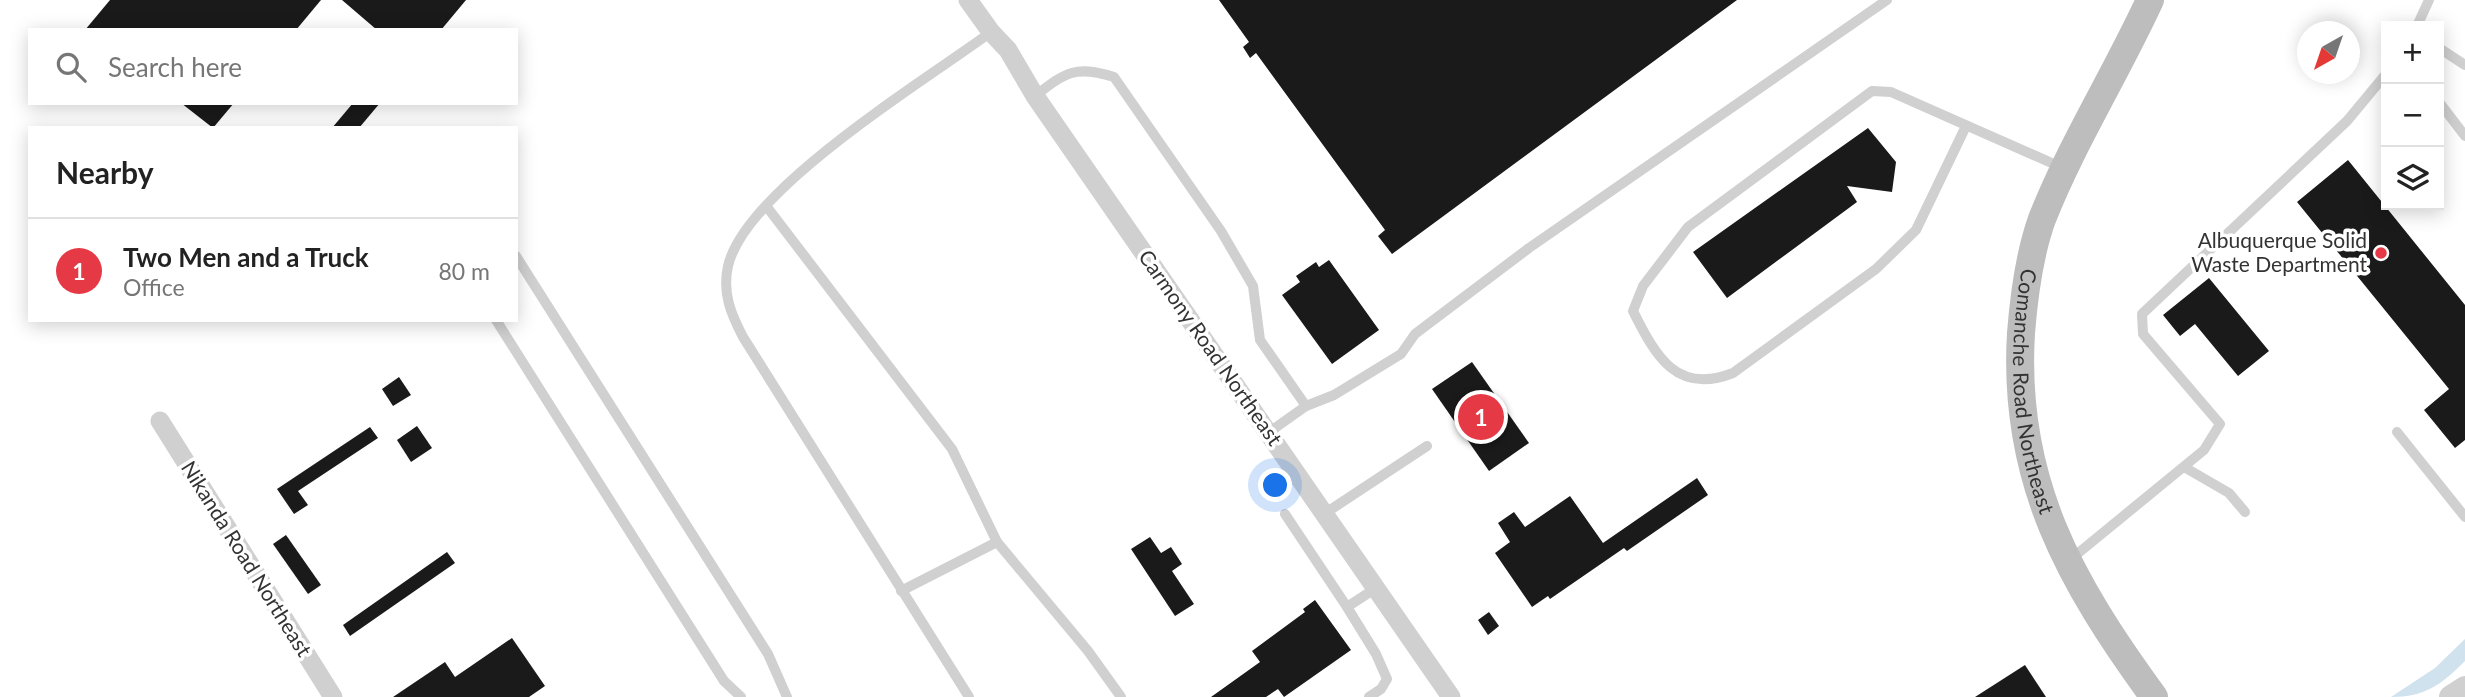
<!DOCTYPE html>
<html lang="en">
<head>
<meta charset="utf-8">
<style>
  :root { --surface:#fff; --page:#f6f6f6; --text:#222; --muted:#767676; --line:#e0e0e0; --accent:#e63946 }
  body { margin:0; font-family:Lato,sans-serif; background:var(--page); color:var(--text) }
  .controls { position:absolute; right:21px; top:21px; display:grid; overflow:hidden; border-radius:0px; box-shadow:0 4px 18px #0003 }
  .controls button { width:63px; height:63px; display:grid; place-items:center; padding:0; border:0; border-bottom:2px solid var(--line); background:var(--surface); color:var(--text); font:35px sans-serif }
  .compass { position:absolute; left:2297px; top:21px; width:63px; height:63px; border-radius:50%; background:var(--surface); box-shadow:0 4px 18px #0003; rotate:220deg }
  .you { position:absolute; left:1276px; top:486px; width:24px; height:24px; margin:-18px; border:5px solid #fff; border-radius:50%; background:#1a73e8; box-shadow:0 0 0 10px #1a73e833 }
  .badge { display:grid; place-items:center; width:46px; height:46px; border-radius:50%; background:var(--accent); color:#fff; font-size:23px; font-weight:700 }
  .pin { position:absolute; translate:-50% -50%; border:4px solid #fff; box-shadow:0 2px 7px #0006 }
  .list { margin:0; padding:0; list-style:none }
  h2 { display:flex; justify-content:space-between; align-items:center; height:91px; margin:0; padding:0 28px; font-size:30px }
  h2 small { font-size:23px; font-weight:400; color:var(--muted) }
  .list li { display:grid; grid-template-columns:46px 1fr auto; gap:21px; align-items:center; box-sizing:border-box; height:105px; padding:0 28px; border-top:2px solid var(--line) }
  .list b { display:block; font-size:26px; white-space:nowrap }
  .list p { margin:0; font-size:23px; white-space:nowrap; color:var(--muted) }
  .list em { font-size:23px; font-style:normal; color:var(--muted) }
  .icon { flex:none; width:38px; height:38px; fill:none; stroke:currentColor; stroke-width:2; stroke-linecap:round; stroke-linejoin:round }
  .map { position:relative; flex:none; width:2465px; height:697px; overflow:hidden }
  .search { position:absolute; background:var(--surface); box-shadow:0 4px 18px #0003; left:28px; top:28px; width:490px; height:77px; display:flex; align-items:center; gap:18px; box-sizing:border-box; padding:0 24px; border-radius:0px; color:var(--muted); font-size:26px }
  .panel { position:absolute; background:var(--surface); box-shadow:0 4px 18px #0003; left:28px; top:126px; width:490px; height:196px; border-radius:0px }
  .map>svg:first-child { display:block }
</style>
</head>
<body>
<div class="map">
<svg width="2465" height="697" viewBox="0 0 2465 697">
  <rect width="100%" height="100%" fill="#fff"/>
  <path fill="#cfe2ee" d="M2465 639V661C2441 685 2425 697 2391 697L2435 668Z"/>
  <g fill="#1a1a1a">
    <polygon points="110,0 321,0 296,30 85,30"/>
    <polygon points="342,0 466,0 441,30 377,30"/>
    <polygon points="1219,0 1737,0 1392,254 1378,236 1385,230 1256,53 1250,58 1243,47 1249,42"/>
    <polygon points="181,103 234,103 213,128"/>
    <polygon points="353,103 380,103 359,128 332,128"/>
    <polygon points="1868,128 1896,162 1892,192 1847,186 1857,202 1727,298 1693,252"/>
    <polygon points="2348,160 2465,305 2465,440 2455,448 2424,410 2449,389 2297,202"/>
    <polygon points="1329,260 1379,330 1332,364 1282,295 1300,282 1296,276 1316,262 1319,267"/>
    <polygon points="2209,278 2269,351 2238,376 2195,324 2180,336 2163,315"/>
    <polygon points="1472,362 1529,443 1489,471 1432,389"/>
    <polygon points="399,377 411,395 393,406 382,389"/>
    <polygon points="417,426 432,448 411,462 397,440"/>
    <polygon points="370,427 378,438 298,491 308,505 294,514 277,489"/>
    <polygon points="1697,478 1708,495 1627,551 1624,548 1550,599 1548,596 1532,607 1495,553 1510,542 1498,523 1514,512 1525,527 1570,496 1603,543"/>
    <polygon points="286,535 321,585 308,594 273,544"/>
    <polygon points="1150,537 1161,553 1171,547 1182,564 1172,571 1194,604 1175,616 1131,549"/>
    <polygon points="447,552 455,563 350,636 343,625"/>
    <polygon points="1315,600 1351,650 1284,697 1278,689 1266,697 1211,697 1260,662 1252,651 1305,612 1303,609"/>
    <polygon points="1489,612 1499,626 1488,635 1478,620"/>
    <polygon points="512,638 545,686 529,697 393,697 445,662 455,677"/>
    <polygon points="2025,665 2046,697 1975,697"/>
  </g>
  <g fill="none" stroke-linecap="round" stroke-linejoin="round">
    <g stroke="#d0d0d0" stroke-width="10">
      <polyline points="2417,26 2429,0"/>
      <polyline points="2439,48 2465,65"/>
      <path d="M1035 96C1066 72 1075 65 1114 77L1221 231 1253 286 1260 340 1306 406"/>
      <polyline points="2439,102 2465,136"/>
      <path d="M1966 126 1916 230 1876 269 1733 373C1677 395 1656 357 1633 311L1643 286 1688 227 1872 91 1891 92 2063 168"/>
      <polyline points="767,207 952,449 997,542 1088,651 1121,697"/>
      <polyline points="516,256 768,654 787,697"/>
      <polyline points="496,320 724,681 741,697"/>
      <polyline points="2397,432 2465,517"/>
      <polyline points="1268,433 1306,406 1334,395 1401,354 1415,334 1529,248 1887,0"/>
      <polyline points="2184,467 2229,493 2245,512"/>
      <polyline points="1285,514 1347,607"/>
      <polyline points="1324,514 1427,446"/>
      <polyline points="2071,559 2204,450 2220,424 2143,334 2142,314 2347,121 2386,74"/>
      <polyline points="901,591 997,542"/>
      <path d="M969 697 743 337C731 314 722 293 728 266 746 189 926 80 991 32"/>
      <polyline points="1369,697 1381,689 1387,679 1376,654 1347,607 1376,588"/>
    </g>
    <g stroke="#d0d0d0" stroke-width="19">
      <polyline points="968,0 991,32 1008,50 1035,96 1451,697"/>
      <polyline points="160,421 333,697"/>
    </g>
    <polyline stroke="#d0d0d0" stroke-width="24" points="2451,697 2465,688"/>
    <path stroke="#bdbdbd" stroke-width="28" id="s1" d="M2150 0C2116 74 2072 143 2042 219 2029 255 2024 295 2021 333 2012 480 2070 582 2154 697"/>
  </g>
  <circle fill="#e63946" stroke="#fff" stroke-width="2.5" cx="2381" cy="253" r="7"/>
  <g text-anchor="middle" stroke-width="7" stroke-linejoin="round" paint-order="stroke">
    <g font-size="21" fill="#333" stroke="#fff" text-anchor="end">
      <text x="2367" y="248">Albuquerque Solid<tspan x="2367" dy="24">Waste Department</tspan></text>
    </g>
    <g font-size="21" fill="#333" stroke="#fff">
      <text transform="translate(1210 348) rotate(55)" y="7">Carmony Road Northeast</text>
      <text dy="7" stroke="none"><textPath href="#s1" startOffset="420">Comanche Road Northeast</textPath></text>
      <text transform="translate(246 559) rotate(58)" y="7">Nikanda Road Northeast</text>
    </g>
  </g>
</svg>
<div class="controls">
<button>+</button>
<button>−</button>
<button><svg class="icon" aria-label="layers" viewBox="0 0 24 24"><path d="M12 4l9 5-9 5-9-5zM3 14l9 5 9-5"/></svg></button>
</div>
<svg class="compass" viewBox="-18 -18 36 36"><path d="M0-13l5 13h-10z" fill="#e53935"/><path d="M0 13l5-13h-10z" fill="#767676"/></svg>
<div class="you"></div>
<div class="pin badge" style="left:1481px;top:417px">1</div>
<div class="search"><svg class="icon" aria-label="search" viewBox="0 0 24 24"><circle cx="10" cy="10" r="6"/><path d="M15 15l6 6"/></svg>Search here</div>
<section class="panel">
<h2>Nearby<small></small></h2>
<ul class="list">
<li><span class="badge">1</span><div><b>Two Men and a Truck</b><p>Office</p></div><em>80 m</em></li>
</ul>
</section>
</div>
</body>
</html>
